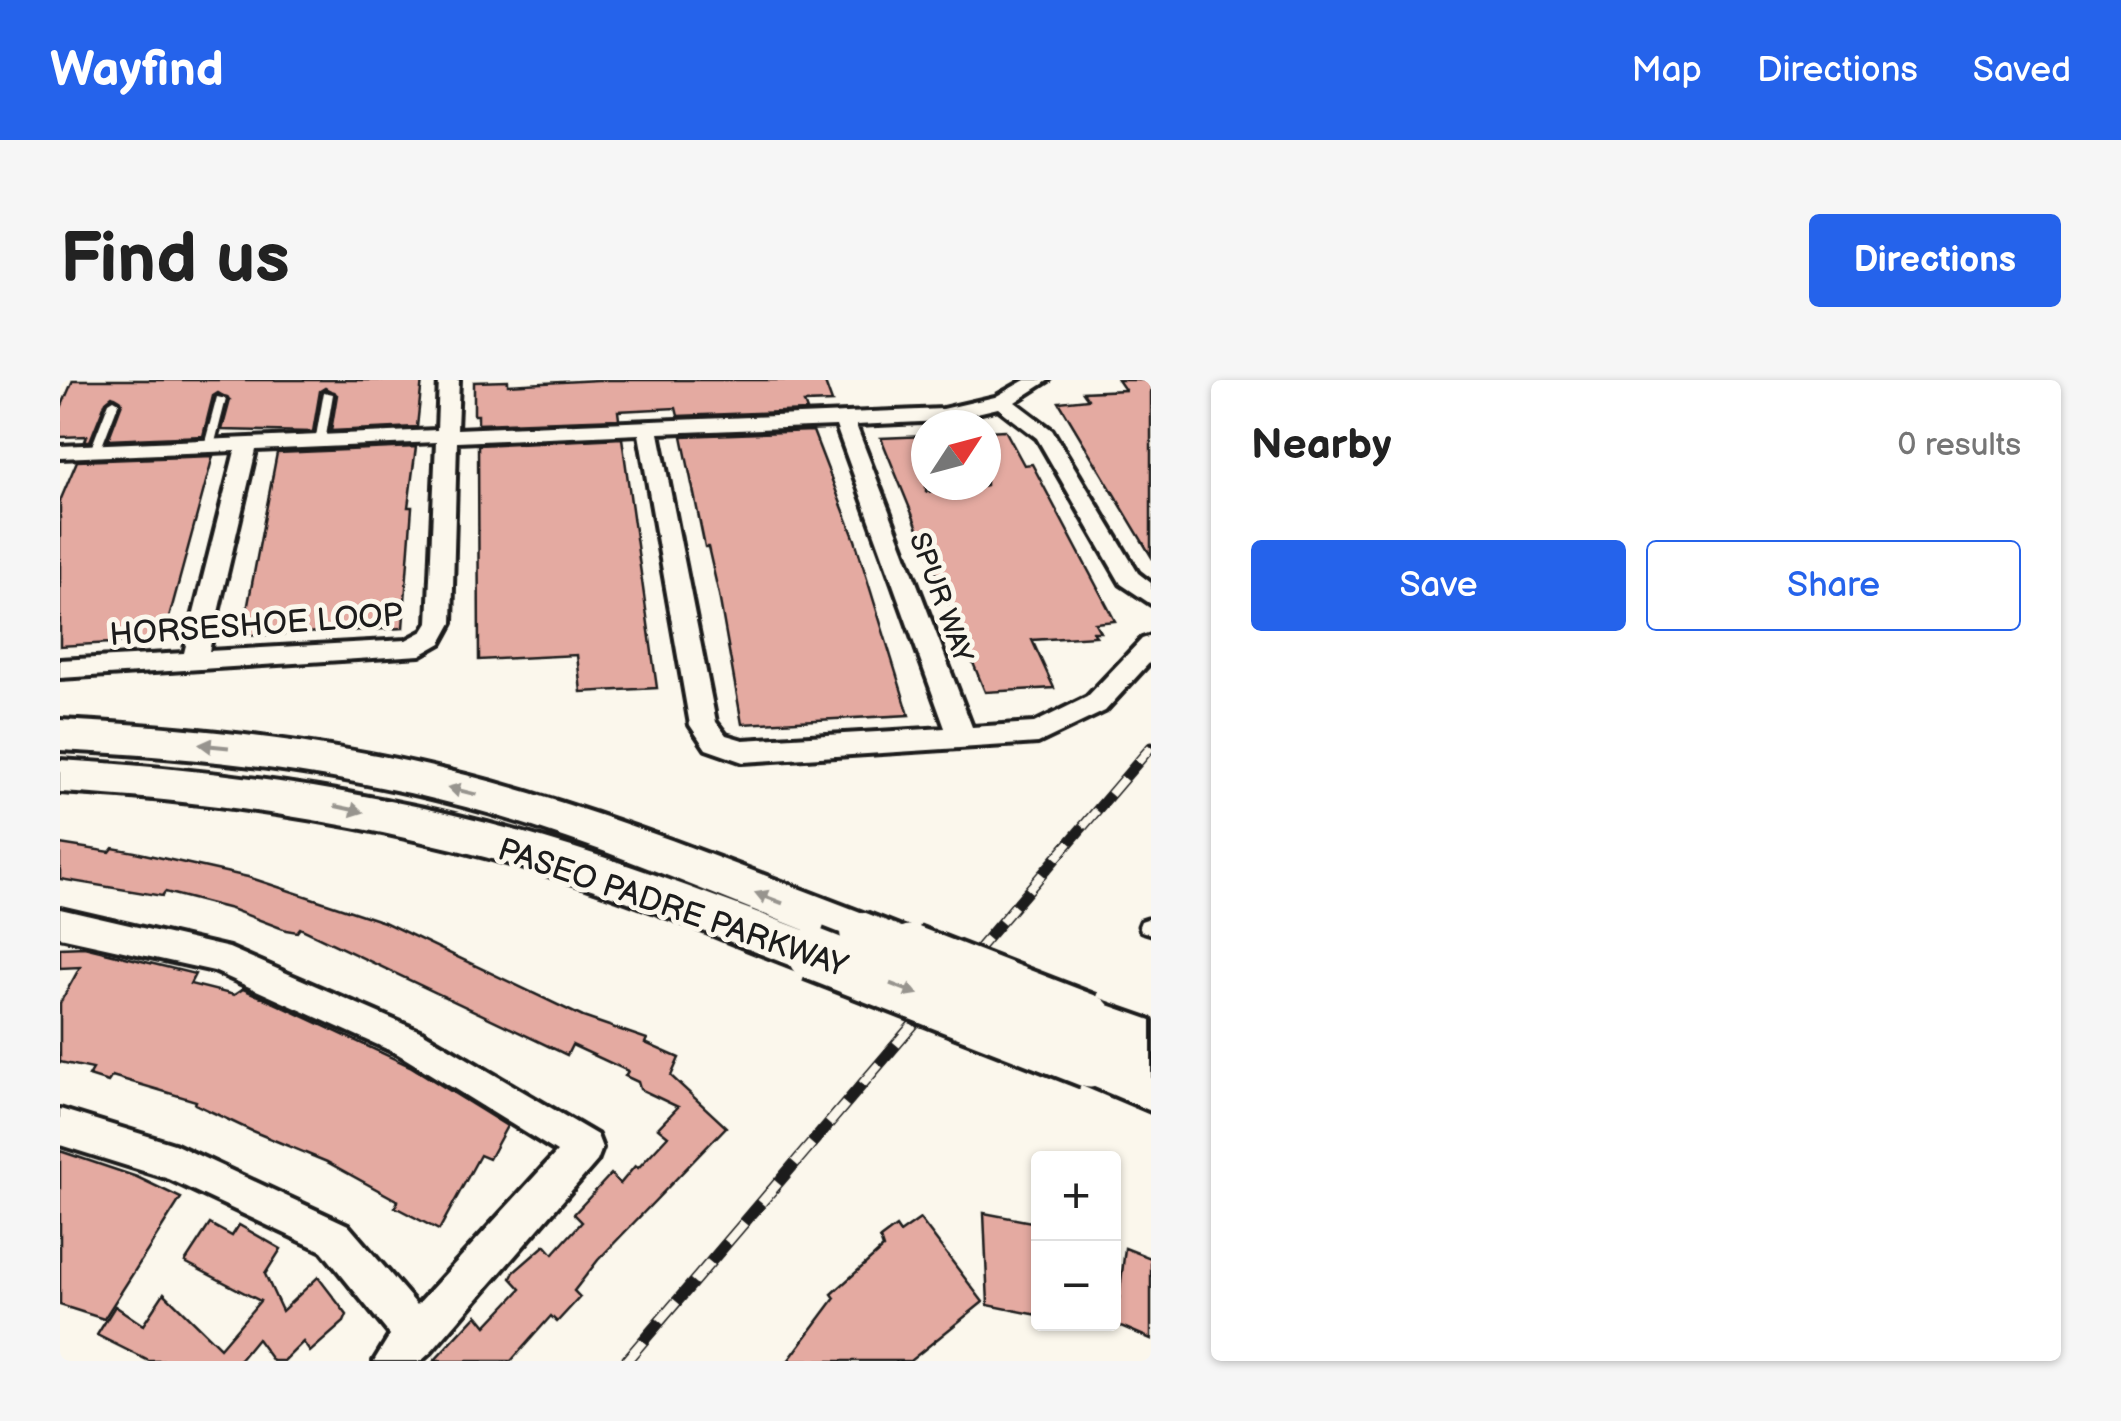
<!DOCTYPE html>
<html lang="en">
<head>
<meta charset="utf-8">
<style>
  :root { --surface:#fff; --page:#f6f6f6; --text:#222; --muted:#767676; --line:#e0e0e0; --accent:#2563eb }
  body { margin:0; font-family:"Balsamiq Sans",sans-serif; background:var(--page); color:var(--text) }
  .controls { position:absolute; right:30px; bottom:30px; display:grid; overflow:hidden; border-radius:10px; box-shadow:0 2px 8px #0004 }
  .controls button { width:90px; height:90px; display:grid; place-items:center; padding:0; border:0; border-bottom:2px solid var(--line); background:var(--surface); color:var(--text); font:50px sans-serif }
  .compass { position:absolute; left:851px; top:30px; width:90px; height:90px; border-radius:50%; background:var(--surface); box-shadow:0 2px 8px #0004; rotate:54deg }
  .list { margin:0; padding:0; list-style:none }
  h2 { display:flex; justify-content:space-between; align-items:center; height:130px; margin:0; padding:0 40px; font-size:42px }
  h2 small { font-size:32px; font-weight:400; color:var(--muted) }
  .actions { display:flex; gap:20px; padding:30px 40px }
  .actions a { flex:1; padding:22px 0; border:2px solid var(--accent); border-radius:10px; text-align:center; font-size:35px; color:var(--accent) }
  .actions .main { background:var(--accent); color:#fff }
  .map { position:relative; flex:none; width:1091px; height:981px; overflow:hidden; border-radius:10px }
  header { display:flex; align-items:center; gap:60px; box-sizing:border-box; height:140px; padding:0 50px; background:var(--accent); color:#fff }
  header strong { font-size:48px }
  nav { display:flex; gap:55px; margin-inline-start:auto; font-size:35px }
  .intro { display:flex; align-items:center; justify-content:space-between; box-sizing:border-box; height:240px; padding:0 60px }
  h1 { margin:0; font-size:70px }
  .button { padding:25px 45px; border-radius:10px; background:var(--accent); color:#fff; font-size:35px; font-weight:700 }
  main { display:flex; gap:60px; padding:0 60px }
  aside { flex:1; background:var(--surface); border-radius:10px; box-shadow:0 2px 8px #0004 }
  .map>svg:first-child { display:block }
</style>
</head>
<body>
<header>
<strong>Wayfind</strong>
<nav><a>Map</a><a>Directions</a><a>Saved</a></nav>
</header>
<div class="intro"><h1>Find us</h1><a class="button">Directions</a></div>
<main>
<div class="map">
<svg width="1091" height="981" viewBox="0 0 1091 981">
  <rect width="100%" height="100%" fill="#fbf7ec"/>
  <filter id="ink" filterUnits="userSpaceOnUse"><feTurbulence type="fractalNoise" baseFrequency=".01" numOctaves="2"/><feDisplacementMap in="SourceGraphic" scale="20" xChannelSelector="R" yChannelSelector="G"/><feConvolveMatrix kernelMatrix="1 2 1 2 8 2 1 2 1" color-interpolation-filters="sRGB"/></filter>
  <g filter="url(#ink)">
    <g fill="#e4aaa1" stroke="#1c1c1c" stroke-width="2.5">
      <polygon points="13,0 362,0 357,47 271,51 277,15 265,8 260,11 253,52 162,50 170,20 158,13 153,16 143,56 48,60 62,23 52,16 46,21 30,61 25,61 27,56 0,57 0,30"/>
      <polygon points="538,0 764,0 772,22 744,23 747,31 618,36 616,28 558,31 559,39 418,44 418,35 414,35 414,2 448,1 448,5"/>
      <polygon points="1058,0 1091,0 1091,176 999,22 1028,19 1023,12 1065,10"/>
      <polygon points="945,50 964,85 972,84 1055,241 1035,243 1040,252 1033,252 1036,256 972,260 994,308 925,312 821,58 866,56 866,112 907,110 926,105 926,51"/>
      <polygon points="753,51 795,160 849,335 682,344 659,215 648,167 645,167 622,56"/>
      <polygon points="562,58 597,308 521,312 517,275 419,280 418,65"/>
      <polygon points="356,67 348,127 352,127 343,248 182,256 217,73"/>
      <polygon points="153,76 103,260 0,266 0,121 17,81"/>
      <polygon points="0,464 50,472 53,468 75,472 188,497 324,542 523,637 587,659 585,663 619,678 611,696 666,747 538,880 514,911 520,917 497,942 491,936 451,981 374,981 417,935 426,946 461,909 451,898 454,892 485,865 493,874 522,842 514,834 551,794 560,804 575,786 578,788 608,756 598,748 618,727 580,709 578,702 565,696 568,691 512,665 507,675 240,548 237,552 226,550 171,529 105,512 102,516 0,499"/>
      <polygon points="24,567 135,594 130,604 174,615 183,609 217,624 350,686 447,746 429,779 420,775 379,850 335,827 338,821 267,782 192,751 135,724 136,721 52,696 48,702 29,696 33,689 0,682 0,623 20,587 0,588 0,568"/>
      <polygon points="0,771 77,797 121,818 44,939 0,925"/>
      <polygon points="924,833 977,843 978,935 928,925"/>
      <polygon points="860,839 923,922 850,981 728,981 775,918 772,914 823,868 820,859 836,847 840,853"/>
      <polygon points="150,844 172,856 179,845 221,869 205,894 222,931 258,897 287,935 284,942 250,972 243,962 224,981 213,981 197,959 179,981 89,981 37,955 55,926 83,945 104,913 160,968 200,921 125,882"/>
      <polygon points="1065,868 1091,878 1091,959 1056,944"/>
    </g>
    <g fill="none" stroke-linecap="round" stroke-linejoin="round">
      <defs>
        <g id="lane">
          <polygon points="264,12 273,14 265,62 260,65 255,62"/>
          <polygon points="157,17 166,19 154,66 149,69 144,66"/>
          <polygon points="54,19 59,22 40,71 31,73 30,71 49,22"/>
          <polygon points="1087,539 1091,540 1091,554 1081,551 1079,546 1081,541"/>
        </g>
        <g id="street">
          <path d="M379 0H399L397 49 883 29 935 17 965 0H989L955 22 992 50 1078 193 1091 203V224L1061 204 977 58 938 28 883 41 796 45 912 347 974 343 1027 317 1082 259 1091 256V281L1045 331 978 363 683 382 646 369 630 345 579 54 397 62 392 243 381 263 360 275 0 298V280L124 273 175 71 0 78V66L377 50ZM776 46 885 348 683 360 666 355 656 342 599 53ZM376 62 368 243 363 251 346 260 149 271 196 70Z"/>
          <polygon points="0,529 169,568 362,652 537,755 542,768 537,781 372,971 361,981 314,981 330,955 262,871 109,799 0,765 0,729 114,764 288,845 357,925 497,772 338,674 154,591 0,557"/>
        </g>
        <g id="secondary">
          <path d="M0 340C137 347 273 361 406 395 547 431 681 487 816 538L822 552 816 566 800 572 769 560 776 574 769 588 753 594C662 560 574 520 481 493 324 446 163 421 0 412V380C164 390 327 412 485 459 577 486 667 521 757 555 641 510 527 459 406 427 273 391 137 377 0 370Z"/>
          <polygon points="1028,618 1091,640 1091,731 1013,698 1006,682 1013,666 1025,661 1011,656 1004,640 1011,624"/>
        </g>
      </defs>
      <use href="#lane" stroke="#1c1c1c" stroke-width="7"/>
      <use href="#street" stroke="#1c1c1c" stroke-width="8"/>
      <use href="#secondary" stroke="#1c1c1c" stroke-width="8"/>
      <use href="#lane" fill="#fbf7ec" fill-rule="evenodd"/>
      <use href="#street" fill="#fbf7ec" fill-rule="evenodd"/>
      <use href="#secondary" fill="#fbf7ec" fill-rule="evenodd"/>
      <defs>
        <polyline id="rail-far1" points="914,574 1091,367"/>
        <polyline id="rail" points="566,981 916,571"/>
      </defs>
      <use href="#rail-far1" stroke="#1c1c1c" stroke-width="11"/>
      <use href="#rail" stroke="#1c1c1c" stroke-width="12"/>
      <use href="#rail-far1" stroke="#fbf7ec" stroke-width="8" stroke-dasharray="21" stroke-linecap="butt"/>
      <use href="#rail" stroke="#fbf7ec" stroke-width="9" stroke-dasharray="26" stroke-linecap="butt"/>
      <defs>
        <polyline id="secondary-bridge-far1" points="800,552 856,574"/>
        <g id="secondary-bridge">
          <polyline points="850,571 1028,640"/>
          <polyline points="753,574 1030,682"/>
        </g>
      </defs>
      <use href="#secondary-bridge-far1" stroke="#1c1c1c" stroke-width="48" stroke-linecap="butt"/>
      <use href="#secondary-bridge" stroke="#1c1c1c" stroke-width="59" stroke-linecap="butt"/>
      <use href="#secondary-bridge-far1" stroke="#fbf7ec" stroke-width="40"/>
      <use href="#secondary-bridge" stroke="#fbf7ec" stroke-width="51"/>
    </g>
    <defs><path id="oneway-solid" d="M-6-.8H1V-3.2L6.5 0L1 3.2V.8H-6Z" transform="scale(2.5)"/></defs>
    <g fill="#97948e">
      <use href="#oneway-solid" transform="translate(154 366) rotate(-174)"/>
      <use href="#oneway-solid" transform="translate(402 411) rotate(-166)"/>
      <use href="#oneway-solid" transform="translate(289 429) rotate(12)"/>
      <use href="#oneway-solid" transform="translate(709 518) rotate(-159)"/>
      <use href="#oneway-solid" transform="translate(844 609) rotate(21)"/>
    </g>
  </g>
  <g text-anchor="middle" stroke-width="10" stroke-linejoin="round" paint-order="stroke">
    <g font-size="28" fill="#1c1c1c" stroke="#fbf7ec">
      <text transform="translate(882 217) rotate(70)" y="10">SPUR WAY</text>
    </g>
    <g font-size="32" fill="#1c1c1c" stroke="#fbf7ec">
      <text transform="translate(196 244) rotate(-4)" y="11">HORSESHOE LOOP</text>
      <text transform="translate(613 527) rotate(19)" y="11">PASEO PADRE PARKWAY</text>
    </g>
  </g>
</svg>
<div class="controls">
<button>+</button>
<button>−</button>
</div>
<svg class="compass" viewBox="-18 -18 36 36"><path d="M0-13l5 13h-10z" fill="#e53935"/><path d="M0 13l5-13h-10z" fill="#767676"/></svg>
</div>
<aside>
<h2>Nearby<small>0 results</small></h2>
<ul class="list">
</ul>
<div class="actions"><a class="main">Save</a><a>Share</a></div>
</aside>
</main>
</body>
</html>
